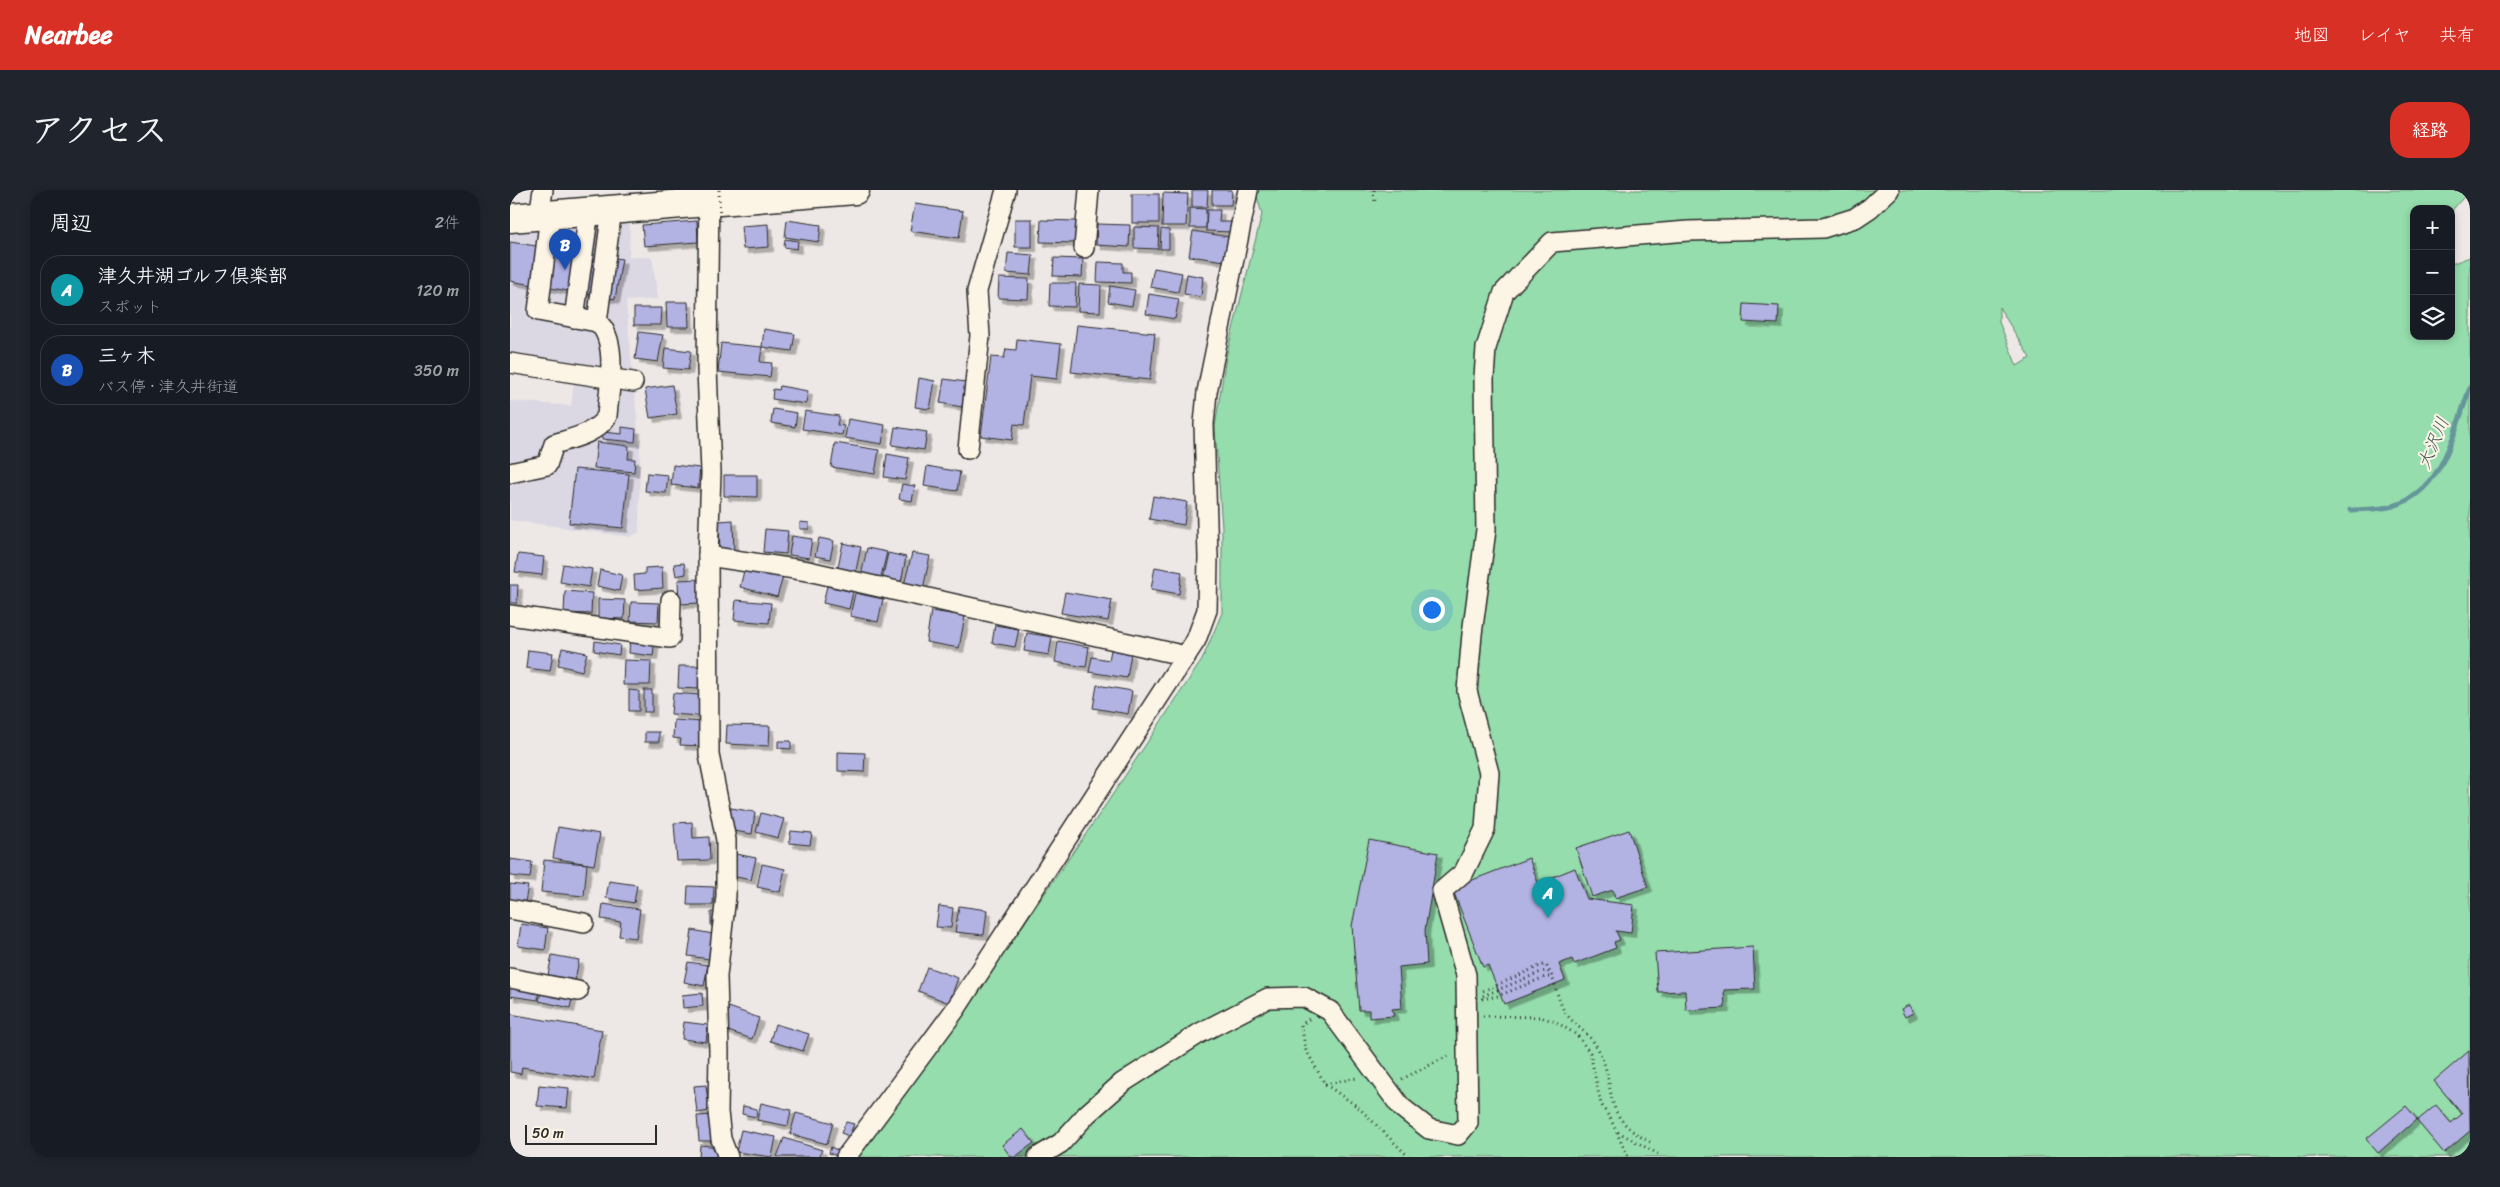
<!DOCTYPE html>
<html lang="ja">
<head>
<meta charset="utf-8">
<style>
  :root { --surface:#171b24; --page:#20242c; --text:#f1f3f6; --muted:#9ea1a6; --line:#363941; --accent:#d93025 }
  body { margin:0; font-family:Sriracha,"Klee One",sans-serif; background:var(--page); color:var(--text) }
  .controls { position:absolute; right:15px; top:15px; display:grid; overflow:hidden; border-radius:10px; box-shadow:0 2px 8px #0003 }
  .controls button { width:45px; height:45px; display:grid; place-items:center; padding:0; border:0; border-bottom:1px solid var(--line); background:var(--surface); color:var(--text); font:25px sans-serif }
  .scale { position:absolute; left:15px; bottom:12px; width:132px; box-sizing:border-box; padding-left:5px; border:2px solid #2b2b2b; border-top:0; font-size:14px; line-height:18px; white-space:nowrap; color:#2b2b2b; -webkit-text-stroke:4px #fcf5e5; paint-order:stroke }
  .you { position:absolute; left:921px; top:419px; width:18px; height:18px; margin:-12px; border:4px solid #fff; border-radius:50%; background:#1a73e8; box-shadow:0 0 0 8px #1a73e833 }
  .badge { display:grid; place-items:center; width:32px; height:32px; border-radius:50%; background:var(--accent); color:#fff; font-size:16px; font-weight:700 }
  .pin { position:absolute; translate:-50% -41px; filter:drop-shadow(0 1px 2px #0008) }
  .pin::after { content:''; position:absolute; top:26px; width:18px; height:15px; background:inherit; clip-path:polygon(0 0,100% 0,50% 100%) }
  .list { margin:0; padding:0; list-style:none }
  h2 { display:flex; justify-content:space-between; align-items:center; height:65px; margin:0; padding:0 20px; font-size:21px }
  h2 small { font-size:16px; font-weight:400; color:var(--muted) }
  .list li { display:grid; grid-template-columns:32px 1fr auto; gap:15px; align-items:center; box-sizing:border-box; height:70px; margin:0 10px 10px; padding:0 10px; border:1px solid var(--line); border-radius:20px }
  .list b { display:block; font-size:19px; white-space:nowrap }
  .list p { margin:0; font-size:16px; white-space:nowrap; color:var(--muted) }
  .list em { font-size:16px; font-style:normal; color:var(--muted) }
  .icon { flex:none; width:28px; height:28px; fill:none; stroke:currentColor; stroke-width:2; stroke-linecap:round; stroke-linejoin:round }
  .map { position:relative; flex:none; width:1960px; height:967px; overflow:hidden; border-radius:20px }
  header { display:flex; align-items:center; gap:30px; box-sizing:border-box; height:70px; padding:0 25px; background:var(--accent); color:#fff }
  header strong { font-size:24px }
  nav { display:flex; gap:28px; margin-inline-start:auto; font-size:18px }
  .intro { display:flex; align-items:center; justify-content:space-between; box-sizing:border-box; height:120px; padding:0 30px }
  h1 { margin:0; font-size:35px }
  .button { padding:12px 22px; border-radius:20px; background:var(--accent); color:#fff; font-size:18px; font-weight:700 }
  main { display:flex; gap:30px; padding:0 30px }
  aside { flex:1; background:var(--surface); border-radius:20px; box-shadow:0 2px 8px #0003 }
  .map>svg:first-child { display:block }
</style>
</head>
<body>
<header>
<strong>Nearbee</strong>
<nav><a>地図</a><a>レイヤ</a><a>共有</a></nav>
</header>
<div class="intro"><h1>アクセス</h1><a class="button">経路</a></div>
<main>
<aside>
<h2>周辺<small>2件</small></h2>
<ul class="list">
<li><span class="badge" style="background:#0f9aa8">A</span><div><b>津久井湖ゴルフ倶楽部</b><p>スポット</p></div><em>120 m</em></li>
<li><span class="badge" style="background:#1a4fb4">B</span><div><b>三ヶ木</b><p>バス停 · 津久井街道</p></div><em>350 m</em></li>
</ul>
</aside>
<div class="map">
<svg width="1960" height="967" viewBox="0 0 1960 967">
  <defs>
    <filter id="shadow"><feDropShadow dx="4.5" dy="4.5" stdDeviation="0" flood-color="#0004"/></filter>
  </defs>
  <rect width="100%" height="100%" fill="#ede8e5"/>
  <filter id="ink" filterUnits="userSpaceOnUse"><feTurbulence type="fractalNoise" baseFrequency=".02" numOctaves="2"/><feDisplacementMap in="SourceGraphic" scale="10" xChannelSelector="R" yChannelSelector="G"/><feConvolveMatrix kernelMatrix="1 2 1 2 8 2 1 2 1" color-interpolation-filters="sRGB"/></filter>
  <g filter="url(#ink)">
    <polygon fill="#dbd8e4" points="120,33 119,67 142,67 148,109 116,111 130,261 129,342 120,347 0,330 0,211 61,216 65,183 0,171 0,43"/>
    <path fill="#95ddac" stroke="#60846c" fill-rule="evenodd" d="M745 0H1960L1943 19 1941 32V19H1904V146H1941V74L1960 67V967H345L453 822 593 619 692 470 712 423V337L705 237 716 167 752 24ZM1489 117 1520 168 1507 176 1489 132Z"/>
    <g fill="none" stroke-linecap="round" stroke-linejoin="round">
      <path stroke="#65969a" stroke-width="5" d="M1840 320C1854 319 1870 320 1883 316 1934 301 1943 243 1960 198"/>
    </g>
    <g fill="#b2b2e3" stroke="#2b2b2b" filter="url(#shadow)">
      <polygon points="682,0 698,0 697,17 682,17"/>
      <polygon points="702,0 722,0 721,15 702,15"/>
      <polygon points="653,3 678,4 676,36 652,36"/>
      <rect x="622" y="4" width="27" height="29"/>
      <polygon points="405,14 453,21 449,48 400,41"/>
      <polygon points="680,18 696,19 696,38 680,38"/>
      <polygon points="697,20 710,20 709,32 721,32 721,42 696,41"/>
      <rect x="505" y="29" width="17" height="28"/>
      <polygon points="277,30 311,35 309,52 275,47"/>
      <polygon points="531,30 566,31 565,53 530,52"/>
      <polygon points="187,31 188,52 134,56 132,35"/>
      <polygon points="258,34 259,57 233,59 231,36"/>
      <polygon points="587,34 620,35 619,57 586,55"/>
      <polygon points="624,37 649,38 648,59 624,58"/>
      <polygon points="651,39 659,40 659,59 650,59"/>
      <polygon points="683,41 719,47 715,71 679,66"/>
      <polygon points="275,49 288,51 287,59 274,57"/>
      <polygon points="0,52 112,69 105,109 0,91"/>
      <polygon points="498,63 523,65 521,85 496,83"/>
      <polygon points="544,68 573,69 572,87 543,86"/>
      <polygon points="588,72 613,73 613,82 621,82 621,93 587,92"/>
      <polygon points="644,78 672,83 668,102 640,97"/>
      <polygon points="677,84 693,87 691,107 674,104"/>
      <polygon points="489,88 519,89 518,109 488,108"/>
      <polygon points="540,93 566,93 565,117 539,116"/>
      <polygon points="569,94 591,95 590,122 568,121"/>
      <polygon points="600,96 625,100 622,116 598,112"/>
      <polygon points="639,104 669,109 665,129 636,124"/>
      <polygon points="156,112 178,112 179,137 157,137"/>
      <polygon points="1234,114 1269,116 1268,134 1233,132"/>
      <polygon points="124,118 152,118 151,135 124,135"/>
      <polygon points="567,135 645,143 640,190 561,182"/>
      <polygon points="254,139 285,144 282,161 252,157"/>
      <polygon points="129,142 153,145 148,172 125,169"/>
      <polygon points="507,149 551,154 547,189 520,186 514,235 504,234 502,250 471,246 481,167 494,168 496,159 506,160"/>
      <polygon points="211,153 252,157 250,172 262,173 260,187 208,182"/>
      <polygon points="155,158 181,161 178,180 153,178"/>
      <polygon points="409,188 425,191 420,219 405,217"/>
      <polygon points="434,189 456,192 452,217 430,213"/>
      <polygon points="162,195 167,224 140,228 135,199"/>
      <polygon points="270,196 298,201 296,214 262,209 263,199 269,200"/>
      <polygon points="263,219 287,223 285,237 261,233"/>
      <polygon points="295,221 329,226 327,235 334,236 332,245 292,239"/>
      <polygon points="338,229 375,235 372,254 335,248"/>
      <polygon points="112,237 126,239 125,252 92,249 93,242 112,244"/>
      <polygon points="385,237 417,242 414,260 382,255"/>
      <polygon points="87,252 119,256 118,269 125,269 124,282 84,278"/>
      <polygon points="325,253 369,260 365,284 321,277"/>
      <polygon points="377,264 399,268 395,290 374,287"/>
      <polygon points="163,275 190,278 188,298 161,295"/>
      <polygon points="417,276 450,282 447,301 414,296"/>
      <polygon points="65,279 119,284 113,338 59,333"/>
      <polygon points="137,283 158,285 156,303 135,301"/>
      <polygon points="214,285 247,285 247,307 214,306"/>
      <polygon points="392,294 405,296 402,311 389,309"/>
      <polygon points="643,306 677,312 674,335 639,329"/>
      <polygon points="223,330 224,364 210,364 209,331"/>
      <polygon points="290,332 299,333 299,339 290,339"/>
      <polygon points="255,339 278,341 276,364 253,362"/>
      <polygon points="282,346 302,349 299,368 279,365"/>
      <polygon points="309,348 324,351 320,369 305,366"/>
      <polygon points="333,353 351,357 345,385 327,381"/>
      <polygon points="357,358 377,362 370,391 351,386"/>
      <polygon points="378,363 396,367 391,393 372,390"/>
      <polygon points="402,363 420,366 413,399 394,395"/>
      <polygon points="8,364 34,367 32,385 5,382"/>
      <polygon points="174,373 176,384 166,386 164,374"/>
      <polygon points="53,374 82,379 79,397 50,392"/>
      <polygon points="152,377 153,398 125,400 124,385 135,384 135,378"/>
      <polygon points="235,377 273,387 267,407 230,397"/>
      <polygon points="645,377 672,382 669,404 641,399"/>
      <polygon points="90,380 112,385 109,401 87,396"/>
      <polygon points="191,389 192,413 169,414 168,390"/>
      <polygon points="0,395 8,395 7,413 0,413"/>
      <polygon points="317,396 343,402 339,419 313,413"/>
      <polygon points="55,401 82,403 81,424 54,423"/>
      <polygon points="555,402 602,410 598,431 551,423"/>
      <polygon points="345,403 373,409 368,432 340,426"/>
      <polygon points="88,409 115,410 114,429 88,428"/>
      <polygon points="226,410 261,413 259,433 224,430"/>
      <polygon points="121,412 149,413 148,432 120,431"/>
      <polygon points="421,421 455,426 449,458 416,452"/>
      <polygon points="485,435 509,439 505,457 482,453"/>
      <polygon points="517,443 542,447 539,465 514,461"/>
      <polygon points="120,446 145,448 143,466 119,463"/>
      <polygon points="85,451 110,455 109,465 84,461"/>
      <polygon points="548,451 579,457 576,477 545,472"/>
      <polygon points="52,458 77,463 72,481 48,475"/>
      <polygon points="18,460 43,463 40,481 16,478"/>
      <polygon points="601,460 621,463 617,488 579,482 582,467 599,470"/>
      <polygon points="114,470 141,471 140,495 113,495"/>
      <polygon points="169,476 190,476 189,499 168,498"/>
      <polygon points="587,495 622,501 618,524 583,518"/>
      <polygon points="119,500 129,501 129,521 119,521"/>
      <rect x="134" y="500" width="8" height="22"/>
      <polygon points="163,503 190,505 189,526 161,524"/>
      <polygon points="164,530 193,532 191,556 170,555 171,549 163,548"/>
      <polygon points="217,535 260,536 259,556 216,554"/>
      <rect x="135" y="542" width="14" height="10"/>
      <polygon points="268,551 281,551 281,559 268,558"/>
      <polygon points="328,562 355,563 354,582 328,581"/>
      <polygon points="221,618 245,622 242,644 218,640"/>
      <polygon points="251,623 274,629 268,648 246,642"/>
      <polygon points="182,632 183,648 199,647 200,670 167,671 164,633"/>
      <polygon points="48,637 90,644 84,675 43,668"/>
      <polygon points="1119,640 1138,697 1105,708 1103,700 1082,707 1066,658"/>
      <polygon points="281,641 302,643 300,655 279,653"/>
      <polygon points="859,650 928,663 915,740 917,774 889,777 892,818 882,819 884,826 859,828 859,820 849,820 842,736"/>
      <polygon points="226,664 246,668 241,690 221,686"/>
      <polygon points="1019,668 1028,693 1065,678 1077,709 1124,715 1121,743 1106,741 1110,750 1104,752 1106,758 1064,774 1062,769 1049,774 1055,790 994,814 978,775 973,777 942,698"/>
      <polygon points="0,669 22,672 20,688 0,686"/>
      <polygon points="34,670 77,674 74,706 31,702"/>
      <polygon points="252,674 275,679 270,702 247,697"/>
      <polygon points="99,691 127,695 124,713 96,708"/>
      <polygon points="0,694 18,696 15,712 0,710"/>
      <polygon points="178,696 204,697 203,715 177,715"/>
      <polygon points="93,714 130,719 126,748 109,746 111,732 91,729"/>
      <polygon points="429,716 443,718 441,738 426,737"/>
      <polygon points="449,716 477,720 474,745 445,742"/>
      <polygon points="201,722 210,722 210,737 201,736"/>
      <polygon points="11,734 38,738 35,760 8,756"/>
      <polygon points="182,740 203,744 199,769 178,766"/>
      <polygon points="1243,757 1245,799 1214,800 1215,818 1176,820 1175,801 1148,802 1145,763"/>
      <polygon points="42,765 69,770 65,790 38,785"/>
      <polygon points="178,772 198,775 194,796 174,792"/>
      <polygon points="417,777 448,788 439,813 408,801"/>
      <polygon points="0,792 29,796 28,810 0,806"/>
      <polygon points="32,797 63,804 60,818 29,811"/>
      <polygon points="192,803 193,816 173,818 172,805"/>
      <polygon points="1399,815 1403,823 1395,827 1391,819"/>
      <polygon points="219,817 249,828 242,849 212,839"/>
      <polygon points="0,824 92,840 84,889 12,877 11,884 0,882"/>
      <polygon points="174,832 198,835 196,852 172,849"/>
      <polygon points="265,834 299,844 293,861 260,851"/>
      <polygon points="1959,861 1960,941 1934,963 1907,931 1926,915 1941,933 1952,924 1924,891"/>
      <polygon points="29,895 59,898 57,918 27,916"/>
      <polygon points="196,895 199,921 187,923 184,896"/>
      <polygon points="251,913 281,920 278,936 247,930"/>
      <polygon points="233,916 247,919 246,927 232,924"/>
      <polygon points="1896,916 1907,929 1868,963 1856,949"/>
      <polygon points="286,923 323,933 317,954 280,944"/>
      <polygon points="204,925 205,951 189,951 187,926"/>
      <polygon points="336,932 344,934 339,946 331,943"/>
      <polygon points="513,939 524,953 505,967 501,967 492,955"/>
      <polygon points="231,940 266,947 262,967 226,962"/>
      <polygon points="274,948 312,960 309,967 267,967"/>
      <polygon points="190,955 210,957 209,967 189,967"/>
      <polygon points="321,957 329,961 327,966 319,963"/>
    </g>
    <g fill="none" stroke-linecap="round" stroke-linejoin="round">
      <defs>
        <g id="minor">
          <polyline points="199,0 197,178 201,283 198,366 199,565 216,650 216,706 207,786 209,862 208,922 211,949 218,967"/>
          <polyline points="29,26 33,0"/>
          <polyline points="574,58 579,0"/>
          <polyline points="64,128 79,21"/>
          <polyline points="87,132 102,19"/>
          <polyline points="0,173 123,192"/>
          <polyline points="458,259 470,146 467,101 496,0"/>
          <path d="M0 283 37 275 44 254C63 248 86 244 97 226 99 200 109 149 87 132L28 121 40 25"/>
          <polyline points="198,366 298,381 676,466"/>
          <polyline points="0,425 160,448 161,410"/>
          <polyline points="0,719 74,733"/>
          <polyline points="0,788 68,801"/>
          <polyline points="336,967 445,820 686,450 697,420 698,367 694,234 697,202 738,0"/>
          <polyline points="528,967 551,953 577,924 612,893 690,843 758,808 794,807 820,821 891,917 919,939 948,945 958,933 956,785 932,701 954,682 975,639 979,583 957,501 962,444 976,340 974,188 976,158 994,102 1042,52 1178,41 1313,38 1345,28 1360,18 1379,0"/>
        </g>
        <polyline id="highway" points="0,28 345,0"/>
      </defs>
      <use href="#minor" stroke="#2b2b2b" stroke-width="22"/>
      <use href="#highway" stroke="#2b2b2b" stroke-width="31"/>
      <g stroke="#2b2b2b" stroke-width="3" stroke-dasharray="1 4" stroke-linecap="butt">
        <polyline points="864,0 865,14"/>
        <polyline points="973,801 1032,775 1036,775 1041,784"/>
        <path d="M973 806 1031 782 1037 781 1041 784C1047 798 1048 814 1058 826 1067 837 1080 845 1087 857 1110 900 1087 924 1140 952"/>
        <polyline points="972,809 988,806 1035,787 1042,787"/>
        <polyline points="973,826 1030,827 1046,832 1067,845 1080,863 1091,914 1101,930 1118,967"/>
        <polyline points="799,829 791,835 796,860 815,894 848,917 899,967"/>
        <polyline points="892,889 940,865"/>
        <polyline points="815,894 847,888"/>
        <polyline points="1108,942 1148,964"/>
      </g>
      <use href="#minor" stroke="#fcf5e5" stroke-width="19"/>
      <use href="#highway" stroke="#fcf5e5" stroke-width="28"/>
      <polyline stroke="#2b2b2b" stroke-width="3" stroke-dasharray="1 4" stroke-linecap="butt" points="209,0 210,35"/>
    </g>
  </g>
  <g text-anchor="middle" stroke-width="4" stroke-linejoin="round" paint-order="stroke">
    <g font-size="18" font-style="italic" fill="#435859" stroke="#fcf5e5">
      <text transform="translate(1923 253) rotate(-67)" y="6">大沢川</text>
    </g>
  </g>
</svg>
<div class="controls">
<button>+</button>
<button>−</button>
<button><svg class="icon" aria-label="layers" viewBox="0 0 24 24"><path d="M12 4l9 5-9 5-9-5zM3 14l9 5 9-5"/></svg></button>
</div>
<div class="scale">50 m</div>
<div class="you"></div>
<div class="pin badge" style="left:1038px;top:728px;background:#0f9aa8">A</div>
<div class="pin badge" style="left:55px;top:80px;background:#1a4fb4">B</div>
</div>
</main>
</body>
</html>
